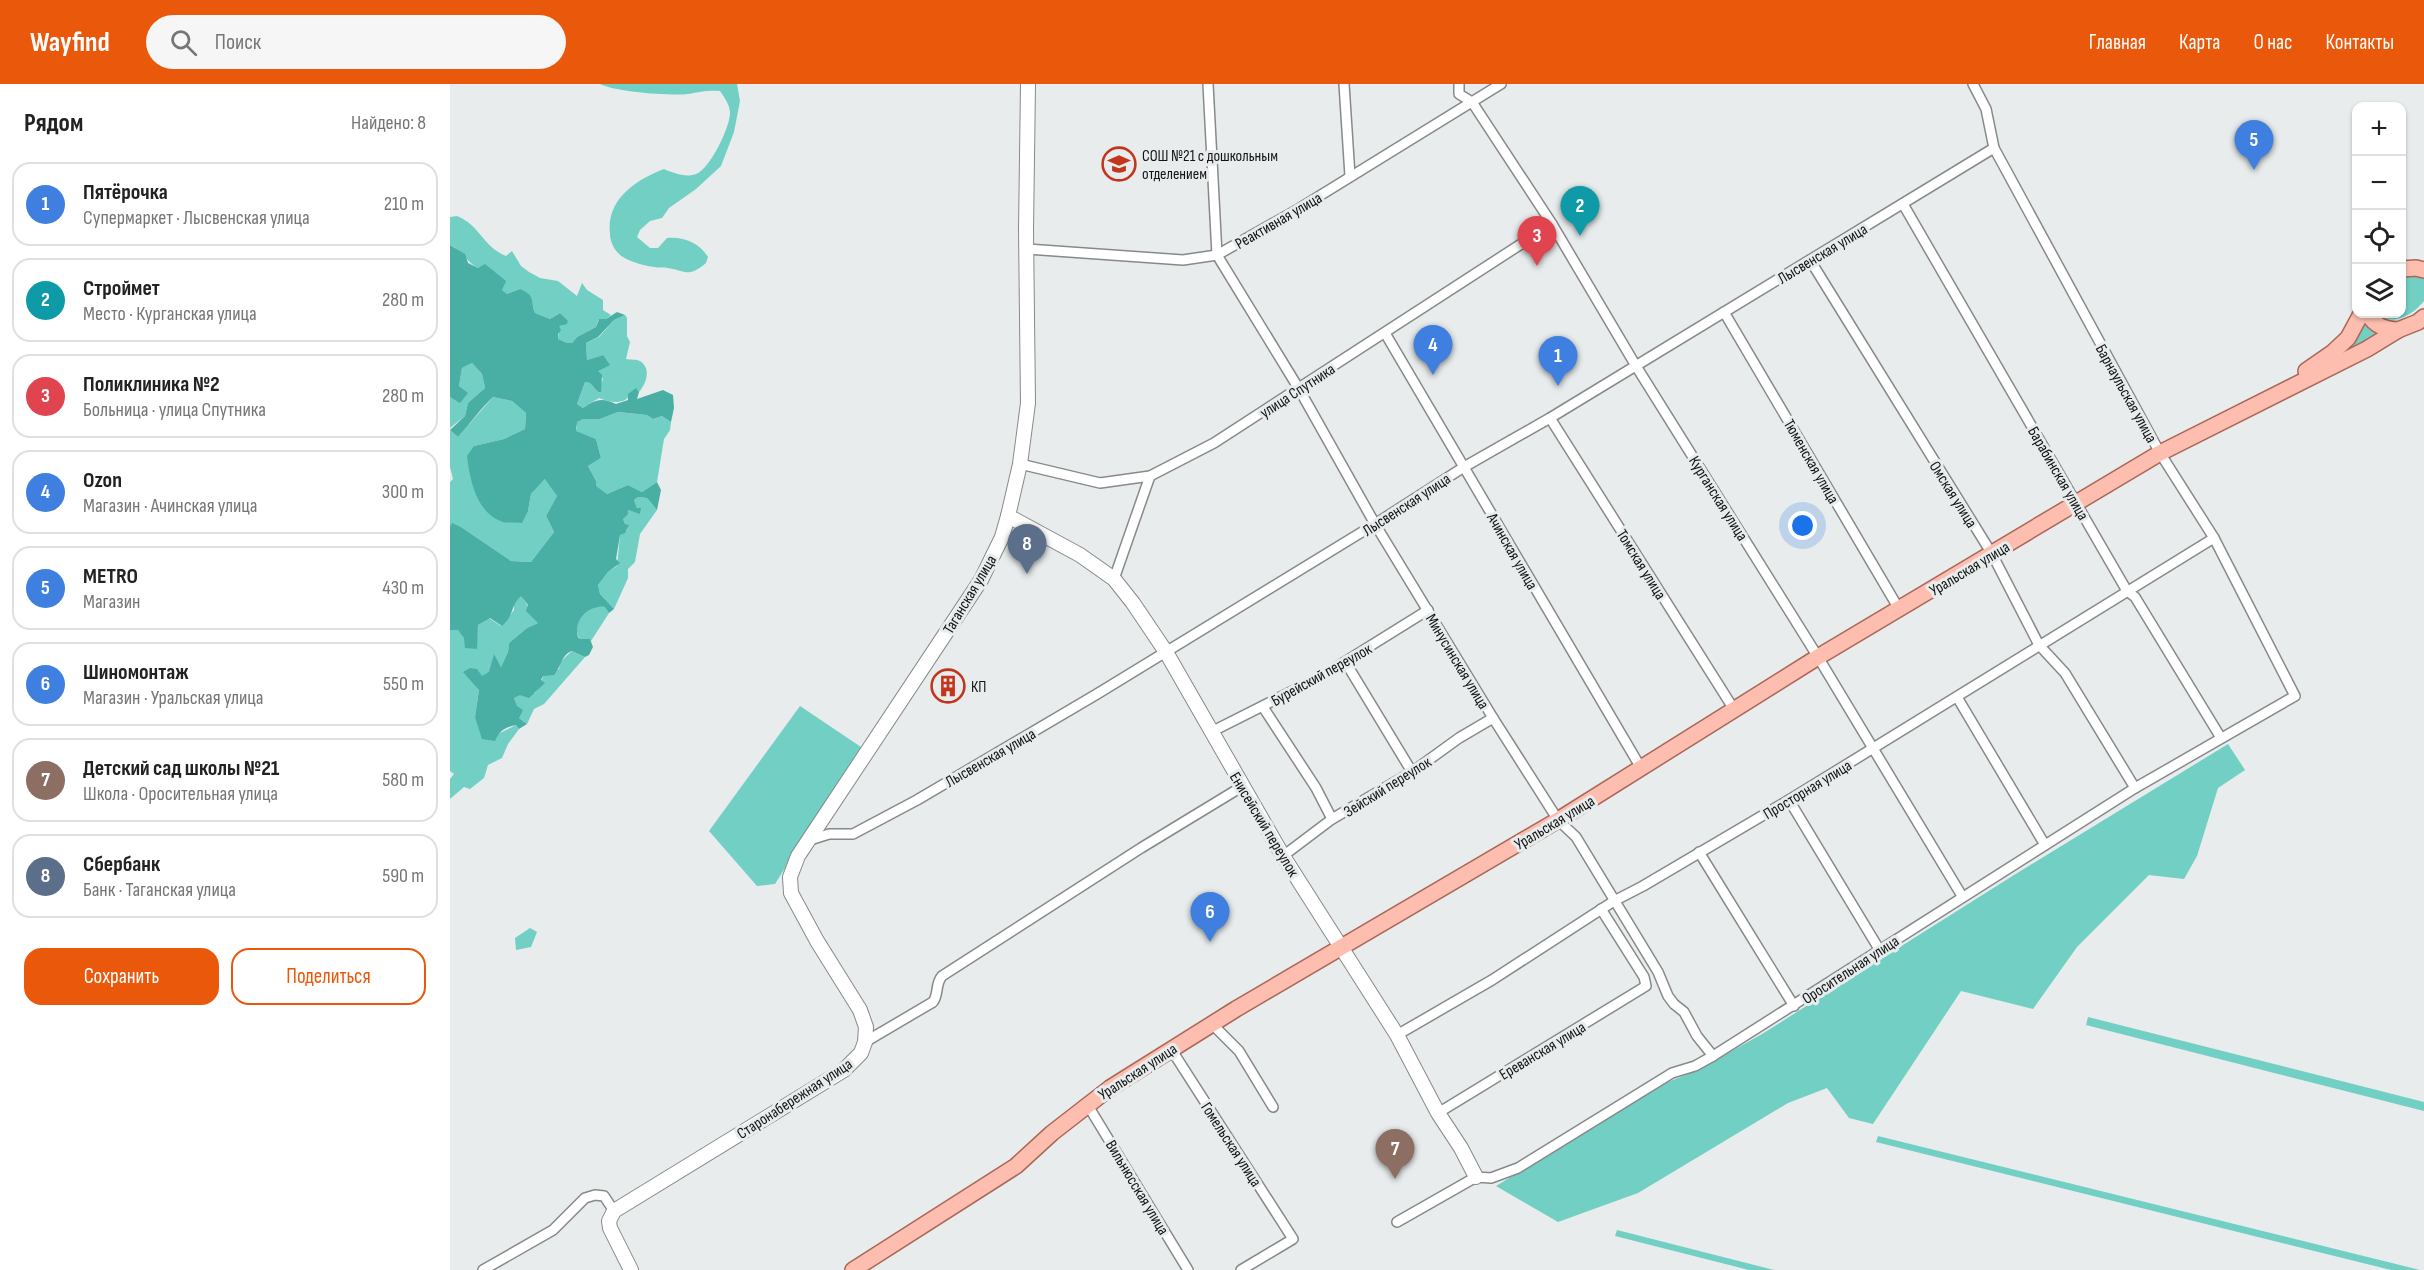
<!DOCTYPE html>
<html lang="ru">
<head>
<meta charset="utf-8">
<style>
  :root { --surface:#fff; --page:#f6f6f6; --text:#222; --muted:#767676; --line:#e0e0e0; --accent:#ea580c }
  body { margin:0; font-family:"Sofia Sans Condensed",sans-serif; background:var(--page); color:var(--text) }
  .controls { position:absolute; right:18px; top:18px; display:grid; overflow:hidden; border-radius:12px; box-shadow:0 2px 4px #0004 }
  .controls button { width:54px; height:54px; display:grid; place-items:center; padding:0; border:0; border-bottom:2px solid var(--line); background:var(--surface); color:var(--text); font:30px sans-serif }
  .you { position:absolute; left:1353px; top:442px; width:21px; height:21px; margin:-15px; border:4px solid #fff; border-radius:50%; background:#1a73e8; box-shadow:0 0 0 9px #1a73e833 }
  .badge { display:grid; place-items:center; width:39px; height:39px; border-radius:50%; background:var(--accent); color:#fff; font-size:20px; font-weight:700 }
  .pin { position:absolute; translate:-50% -50px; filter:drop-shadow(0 2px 3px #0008) }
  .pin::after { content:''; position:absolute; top:32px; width:21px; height:18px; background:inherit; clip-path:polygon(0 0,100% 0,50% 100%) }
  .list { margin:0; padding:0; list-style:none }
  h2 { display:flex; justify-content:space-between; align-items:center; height:78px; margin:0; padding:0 24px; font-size:26px }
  h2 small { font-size:20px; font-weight:400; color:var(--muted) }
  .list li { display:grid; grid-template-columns:39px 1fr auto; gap:18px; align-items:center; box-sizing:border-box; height:84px; margin:0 12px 12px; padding:0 12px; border:2px solid var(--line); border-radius:18px }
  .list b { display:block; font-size:22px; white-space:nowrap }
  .list p { margin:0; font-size:20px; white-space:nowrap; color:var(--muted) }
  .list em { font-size:20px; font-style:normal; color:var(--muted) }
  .actions { display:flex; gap:12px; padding:18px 24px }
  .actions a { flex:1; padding:14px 0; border:2px solid var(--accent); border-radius:18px; text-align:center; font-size:21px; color:var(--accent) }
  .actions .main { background:var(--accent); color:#fff }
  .icon { flex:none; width:33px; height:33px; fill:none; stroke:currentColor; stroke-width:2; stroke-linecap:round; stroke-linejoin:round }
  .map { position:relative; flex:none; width:1974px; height:1186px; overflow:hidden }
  header { display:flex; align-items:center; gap:36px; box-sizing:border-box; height:84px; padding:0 30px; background:var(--accent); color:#fff }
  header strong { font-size:28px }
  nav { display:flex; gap:33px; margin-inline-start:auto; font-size:21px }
  .search { width:420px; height:54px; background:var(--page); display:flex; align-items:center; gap:15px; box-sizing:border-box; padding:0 21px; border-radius:33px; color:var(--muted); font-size:22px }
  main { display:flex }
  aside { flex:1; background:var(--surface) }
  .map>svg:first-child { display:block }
</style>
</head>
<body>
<header>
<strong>Wayfind</strong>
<div class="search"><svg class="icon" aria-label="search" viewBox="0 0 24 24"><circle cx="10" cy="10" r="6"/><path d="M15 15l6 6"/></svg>Поиск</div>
<nav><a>Главная</a><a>Карта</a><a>О нас</a><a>Контакты</a></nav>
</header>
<main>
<aside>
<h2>Рядом<small>Найдено: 8</small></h2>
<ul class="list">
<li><span class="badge" style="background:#3f7fe0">1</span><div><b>Пятёрочка</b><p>Супермаркет · Лысвенская улица</p></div><em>210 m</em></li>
<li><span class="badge" style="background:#0f9aa8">2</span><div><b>Строймет</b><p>Место · Курганская улица</p></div><em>280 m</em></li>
<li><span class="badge" style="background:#e0444e">3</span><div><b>Поликлиника №2</b><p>Больница · улица Спутника</p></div><em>280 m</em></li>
<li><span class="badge" style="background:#3f7fe0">4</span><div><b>Ozon</b><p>Магазин · Ачинская улица</p></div><em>300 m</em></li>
<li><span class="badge" style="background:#3f7fe0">5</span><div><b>METRO</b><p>Магазин</p></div><em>430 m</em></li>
<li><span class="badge" style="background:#3f7fe0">6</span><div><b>Шиномонтаж</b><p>Магазин · Уральская улица</p></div><em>550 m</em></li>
<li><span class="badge" style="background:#8d6e63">7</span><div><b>Детский сад школы №21</b><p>Школа · Оросительная улица</p></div><em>580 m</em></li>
<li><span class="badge" style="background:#5c6f8a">8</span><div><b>Сбербанк</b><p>Банк · Таганская улица</p></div><em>590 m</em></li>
</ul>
<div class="actions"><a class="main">Сохранить</a><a>Поделиться</a></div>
</aside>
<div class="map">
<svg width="1974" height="1186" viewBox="0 0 1974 1186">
  <rect width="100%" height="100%" fill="#e8ecec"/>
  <g fill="#72cfc4">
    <path d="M150 0H287L290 17 284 48 271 82 246 105 219 124 212 134 200 137 190 146 187 153 200 164H208L217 154C233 152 250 159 258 173L256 179C238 194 236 187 218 184 214 183 209 184 204 183 196 182 180 178 173 173 166 169 160 159 160 150 156 116 185 96 214 85 223 89 236 94 246 90 260 85 280 43 280 29 280 21 274 13 270 7 258 6 250 8 238 10 220 12 166 8 150 0Z"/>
    <path d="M7 132C31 142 32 162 56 172L62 167 71 182 79 188 90 194 108 197 127 212 132 199 137 206 153 216V226L161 231 156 235 148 236 146 243 127 253 122 259H117L108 255 109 242 118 238 110 229 100 235 85 229C81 217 83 211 70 205L57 210 52 206 53 200 31 183 28 184C15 177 15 168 0 161V133Z"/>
    <path d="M1952 192H1966L1974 195V217C1963 231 1943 243 1926 230H1952Z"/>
    <path d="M175 231 177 234V252L180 258 176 275C181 276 186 275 190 277 202 285 196 300 189 308L186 305C175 321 166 320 149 314L133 324 127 320 135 298 140 299 148 308 153 295 147 287 153 271 137 276 136 259 149 253 164 236Z"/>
    <polygon points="1910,236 1920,246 1930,251 1892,271"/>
    <polygon points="22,279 32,290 35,304 18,319 15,332 0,344 0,313 10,318 17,309 9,302 12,284"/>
    <polygon points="43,313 62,317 76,329 75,345 54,355 24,362 78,427 81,410 96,394 107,412 96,432 104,448 81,478 61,477 11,443 2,440 0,442 0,398 3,395 0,383 0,346 8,353"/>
    <polygon points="168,328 197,331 203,335 212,332 221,338 220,346 214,355 207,398 192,408 178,401 157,410 145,402 146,397 138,382 151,374 146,355 125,347 127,344 126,338 133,335 150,335"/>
    <polygon points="188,413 197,414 207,426 190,450 185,478 178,485 178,494 164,525 150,510 148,501 158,488 167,482 170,451 177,446 178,441 175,440 173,435 178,426 189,429 184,416"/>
    <polygon points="71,511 88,539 77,544 59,559 58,568 51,583 44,571 40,588 24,598 29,606 25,633 48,650 66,641 69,645 58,660 52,674 38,681 34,694 20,705 14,703 0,715 0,695 4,690 0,687 0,546 8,546 26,565 28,541 39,534 51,542 64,526 64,518"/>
    <path d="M146 522 156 523 159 529 141 557 139 555H130C121 541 133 529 146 522Z"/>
    <polygon points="122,567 135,573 94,620 84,625 77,640 69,634 69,630 64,614 70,610 85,609 90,603 93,592 109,585 110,578"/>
    <polygon points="350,622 411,663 325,800 307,802 259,747"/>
    <polygon points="1778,660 1795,686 1768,704 1747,772 1734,795 1699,791 1627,863 1583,925 1511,907 1423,1040 1399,1034 1377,1004 1338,1019 1188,1109 1108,1138 1046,1102 1213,1000 1248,986 1312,950 1564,791"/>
    <polygon points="80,844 87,848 81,863 66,866 65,854"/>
    <polygon points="1638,933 1974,1018 1974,1027 1636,941"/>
    <polygon points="1428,1052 1970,1186 1941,1186 1426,1058"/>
    <polygon points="1167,1146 1324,1186 1299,1186 1165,1152"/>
  </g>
  <path fill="#49aea3" d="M0 161 15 170 18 179 28 184 35 180 56 197 52 206 57 210 70 205C86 212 80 216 85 229L100 235 110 229 118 237 117 240 109 242 111 246 108 250V255L117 259H122L127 253 146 243 149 235H156L167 228 175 231 164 236 148 253 136 259 137 276 153 271 160 281 148 287 152 291 151 308H148L140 299 135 298 127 320 133 324C146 316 151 313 166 320L178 316V310L186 304 189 308 187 315 213 306 223 311 224 324 221 338 212 332 203 335 197 331 168 328 150 335H133L127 338 126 347 146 355 151 374 138 382 146 397V402L157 410 178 401 192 408 207 398 211 406 207 426 197 414 188 413 184 416 187 424H191L190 430 178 426V430L173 435 175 440 179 441 175 449 170 451 166 475 170 479 158 488 148 501 150 510 164 525 159 529 155 523C139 521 123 536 128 553L130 555H140L143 563 139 571 135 573 122 567C111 571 111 583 104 591L93 592 91 596 95 599 79 614 70 611 64 614 67 622 73 626 69 634 77 640 69 645 66 641C55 643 49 647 45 657L32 655 25 633 29 606 13 588 20 584 27 585 32 592 39 588 44 570 51 583 58 568 59 559 77 544 88 539 76 527 78 521 71 512C60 522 65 530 52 542L40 534 28 541 27 565 15 564 14 554 8 546H0V442L2 439 11 443 61 477 81 478 104 448 96 432 107 412 95 395 81 410 78 427 72 439C66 438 58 439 53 438 26 429 20 396 17 372L24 362 54 355 75 345 76 329 62 317 43 313C30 325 20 340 8 353L0 346 15 332 18 319 35 304 32 290 22 279 12 284 9 302 18 309 10 319 0 313Z"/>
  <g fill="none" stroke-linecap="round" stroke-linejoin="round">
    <defs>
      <g id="street">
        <polyline points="758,0 767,171 849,305 925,440 1043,634 1108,736 1126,753 1208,888 1218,912 1224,920 1234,928 1247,952 1263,972"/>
        <polyline points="894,0 900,92"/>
        <polyline points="1009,0 1009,10 1022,18 1102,140 1186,282 1368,573 1512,812"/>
        <polyline points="1453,120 1677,507 1685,513 1771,654"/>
        <polyline points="577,165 733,176 767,171 845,127 1051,0"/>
        <polyline points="1360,176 1542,470 1589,561 1615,589 1685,704"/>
        <polyline points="1274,228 1449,525"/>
        <polyline points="935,249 1191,684"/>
        <polyline points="1100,334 1285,627"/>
        <polyline points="570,380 650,399 700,392 764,359 1102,140"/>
        <polyline points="664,495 700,392"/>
        <polyline points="896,579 962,688"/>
        <polyline points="1507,613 1595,761"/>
        <polyline points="813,623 866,704 882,735"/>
        <polyline points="761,648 872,592 978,526"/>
        <polyline points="1339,716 1429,865"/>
        <polyline points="360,756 379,750 403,750 467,716 647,610 925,440 1014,383 1100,334 1544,64"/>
        <polyline points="1249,768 1344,922"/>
        <polyline points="833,772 882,735 962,688 1009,654 1043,634"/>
        <polyline points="762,940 789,967 823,1023"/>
        <polyline points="947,951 1042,896 1164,817 1193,802 1339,716 1764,454"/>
        <path d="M415 958 483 918C489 910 485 900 492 892L691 764 793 702"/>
        <polyline points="721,965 843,1155 791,1186"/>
        <polyline points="637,1020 738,1186"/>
        <polyline points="988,1029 1196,902 1194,893 1151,825"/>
        <polyline points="947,1138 1026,1093 1041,1094 1068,1084 1222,989 1245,982 1263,972 1685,704 1845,612 1764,454 1710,369 1544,64 1536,25 1523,0"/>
        <polyline points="33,1186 103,1146 135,1114 145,1111 154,1112 164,1127"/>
      </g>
      <g id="secondary">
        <polyline points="558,432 630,471 664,495 683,519 716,568 833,772 947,951 988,1029 1011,1064 1026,1093"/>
        <polyline points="181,1186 160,1144 159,1137 164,1127 394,986 411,969 415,958 416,943 410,926 367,857 341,809 340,793 348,772 531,496 552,453 558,432 570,380 578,319 576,146 578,0"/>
      </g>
      <g id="primary">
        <polyline points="1952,185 1966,184 1974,186"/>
        <path d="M1918 230C1925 242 1934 245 1948 246"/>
        <polyline points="1856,287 1882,269 1898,254 1911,230"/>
        <polyline points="403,1186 566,1082 602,1049 660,1004 786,925 1108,736 1368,573 1710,369 1917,265 1948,246 1968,238 1974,233"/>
      </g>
    </defs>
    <use href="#street" stroke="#878a8a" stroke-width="12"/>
    <use href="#secondary" stroke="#878a8a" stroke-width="16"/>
    <use href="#primary" stroke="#aa6657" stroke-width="18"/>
    <use href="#street" stroke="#fff" stroke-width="9"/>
    <use href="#secondary" stroke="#fff" stroke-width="14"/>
    <use href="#primary" stroke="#fdbeb0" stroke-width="15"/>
  </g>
  <defs>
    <symbol id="school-ring" viewBox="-11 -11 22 22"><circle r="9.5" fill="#e8ecec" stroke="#c1361c" stroke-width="1.5"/><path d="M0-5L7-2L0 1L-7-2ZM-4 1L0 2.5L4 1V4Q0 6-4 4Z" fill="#c1361c"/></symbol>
    <symbol id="building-ring" viewBox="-11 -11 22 22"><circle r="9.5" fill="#e8ecec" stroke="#c1361c" stroke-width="1.5"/><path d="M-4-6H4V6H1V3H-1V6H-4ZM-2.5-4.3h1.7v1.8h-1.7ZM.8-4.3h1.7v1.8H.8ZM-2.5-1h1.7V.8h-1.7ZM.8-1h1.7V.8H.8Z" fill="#c1361c"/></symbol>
  </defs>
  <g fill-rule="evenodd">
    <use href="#school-ring" x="650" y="61" width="38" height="38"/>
    <use href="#building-ring" x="479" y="583" width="38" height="38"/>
  </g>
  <g text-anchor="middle" stroke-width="6" stroke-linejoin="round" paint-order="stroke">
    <g font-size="16" fill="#121313" stroke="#e8ecec" text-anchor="start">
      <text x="692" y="77">СОШ №21 с дошкольным<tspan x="692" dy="18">отделением</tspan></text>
      <text x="521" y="608">КП</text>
    </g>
    <g font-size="16" fill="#121313" stroke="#e8ecec">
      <text transform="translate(828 136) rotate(-30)" y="6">Реактивная улица</text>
      <text transform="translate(1372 169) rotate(-31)" y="6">Лысвенская улица</text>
      <text transform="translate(847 306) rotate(-33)" y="6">улица Спутника</text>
      <text transform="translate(1677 309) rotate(61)" y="6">Барнаульская улица</text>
      <text transform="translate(1362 377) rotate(60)" y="6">Тюменская улица</text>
      <text transform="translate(1609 389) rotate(60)" y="6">Барабинская улица</text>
      <text transform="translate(1504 410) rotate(58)" y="6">Омская улица</text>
      <text transform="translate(1269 414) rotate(58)" y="6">Курганская улица</text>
      <text transform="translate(956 420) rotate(-33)" y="6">Лысвенская улица</text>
      <text transform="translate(1063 467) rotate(60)" y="6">Ачинская улица</text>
      <text transform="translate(1192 480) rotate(58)" y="6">Томская улица</text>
      <text transform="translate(1519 484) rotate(-31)" y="6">Уральская улица</text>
      <text transform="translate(519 510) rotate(-59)" y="6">Таганская улица</text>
      <text transform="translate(1008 577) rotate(59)" y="6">Минусинская улица</text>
      <text transform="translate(871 590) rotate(-29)" y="6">Бурейский переулок</text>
      <text transform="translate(540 673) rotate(-30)" y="6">Лысвенская улица</text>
      <text transform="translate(937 702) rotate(-32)" y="6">Зейский переулок</text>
      <text transform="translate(1357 705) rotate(-31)" y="6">Просторная улица</text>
      <text transform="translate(1104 738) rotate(-31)" y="6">Уральская улица</text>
      <text transform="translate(815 740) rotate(59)" y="6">Енисейский переулок</text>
      <text transform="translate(1400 885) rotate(-33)" y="6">Оросительная улица</text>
      <text transform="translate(1092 966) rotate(-31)" y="6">Ереванская улица</text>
      <text transform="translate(687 987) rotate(-33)" y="6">Уральская улица</text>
      <text transform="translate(344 1014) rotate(-33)" y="6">Старонабережная улица</text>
      <text transform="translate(782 1060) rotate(57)" y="6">Гомельская улица</text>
      <text transform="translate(688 1103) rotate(59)" y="6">Вильнюсская улица</text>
    </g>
  </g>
</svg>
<div class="controls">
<button>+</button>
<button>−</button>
<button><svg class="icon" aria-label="locate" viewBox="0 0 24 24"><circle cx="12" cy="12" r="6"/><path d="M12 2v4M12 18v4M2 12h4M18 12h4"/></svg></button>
<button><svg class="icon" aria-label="layers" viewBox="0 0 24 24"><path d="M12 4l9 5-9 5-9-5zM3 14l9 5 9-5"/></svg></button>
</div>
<div class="you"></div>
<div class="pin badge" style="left:1108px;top:302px;background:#3f7fe0">1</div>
<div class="pin badge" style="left:1130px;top:152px;background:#0f9aa8">2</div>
<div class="pin badge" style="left:1087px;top:182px;background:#e0444e">3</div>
<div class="pin badge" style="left:983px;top:291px;background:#3f7fe0">4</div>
<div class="pin badge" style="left:1804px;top:86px;background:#3f7fe0">5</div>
<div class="pin badge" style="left:760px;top:858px;background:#3f7fe0">6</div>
<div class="pin badge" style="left:945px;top:1095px;background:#8d6e63">7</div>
<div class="pin badge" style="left:577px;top:490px;background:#5c6f8a">8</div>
</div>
</main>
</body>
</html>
